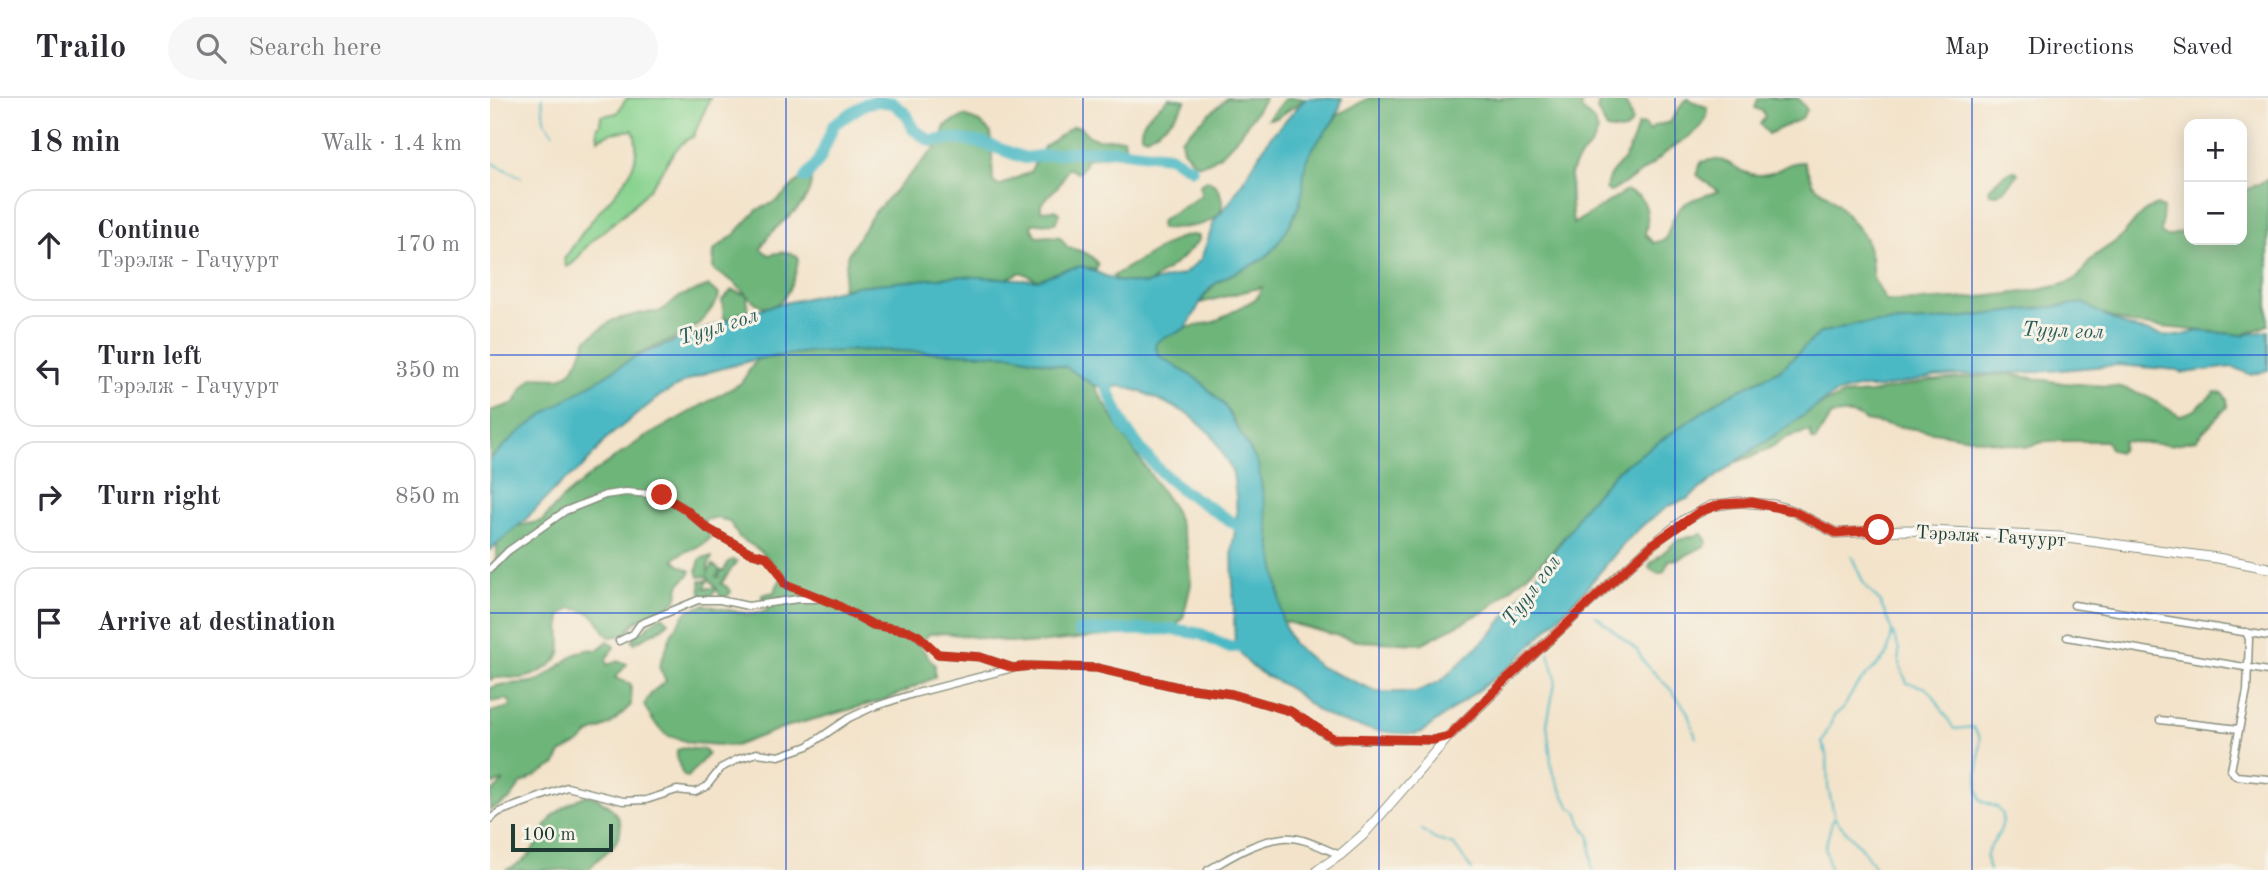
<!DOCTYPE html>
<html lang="en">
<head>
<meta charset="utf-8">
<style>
  :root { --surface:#fff; --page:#f7f7f7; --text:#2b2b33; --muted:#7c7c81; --line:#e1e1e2 }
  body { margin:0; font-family:"Old Standard TT",serif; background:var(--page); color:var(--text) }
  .controls { position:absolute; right:21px; top:21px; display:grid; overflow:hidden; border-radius:14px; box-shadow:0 4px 18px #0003 }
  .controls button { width:63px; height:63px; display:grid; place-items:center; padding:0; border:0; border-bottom:2px solid var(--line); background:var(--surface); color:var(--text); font:35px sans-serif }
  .scale { position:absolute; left:21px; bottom:18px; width:102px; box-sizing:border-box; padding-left:7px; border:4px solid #1f3d34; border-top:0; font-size:19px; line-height:24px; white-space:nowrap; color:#1f3d34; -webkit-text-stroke:5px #f7f3e8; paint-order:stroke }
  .stop { position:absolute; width:21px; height:21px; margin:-16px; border:5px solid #c8321e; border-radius:50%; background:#fff }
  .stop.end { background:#c8321e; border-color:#fff; box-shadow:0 2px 7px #0008 }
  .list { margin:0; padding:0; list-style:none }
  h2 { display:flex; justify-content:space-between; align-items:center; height:91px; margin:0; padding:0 28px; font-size:30px }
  h2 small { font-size:23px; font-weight:400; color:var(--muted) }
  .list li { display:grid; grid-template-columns:46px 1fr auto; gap:21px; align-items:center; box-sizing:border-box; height:112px; margin:0 14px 14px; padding:0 14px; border:2px solid var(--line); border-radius:21px }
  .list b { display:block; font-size:26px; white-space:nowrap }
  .list p { margin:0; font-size:23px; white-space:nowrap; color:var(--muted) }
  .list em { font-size:23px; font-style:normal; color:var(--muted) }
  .icon { flex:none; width:38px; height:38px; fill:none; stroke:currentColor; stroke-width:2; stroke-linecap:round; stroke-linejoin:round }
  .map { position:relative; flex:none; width:1778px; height:772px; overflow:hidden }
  header { display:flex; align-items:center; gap:42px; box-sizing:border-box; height:98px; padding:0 35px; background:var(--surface); border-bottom:2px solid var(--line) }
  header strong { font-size:33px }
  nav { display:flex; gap:38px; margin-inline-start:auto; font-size:24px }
  .search { width:490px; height:63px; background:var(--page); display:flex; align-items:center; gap:18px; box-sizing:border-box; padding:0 24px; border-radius:38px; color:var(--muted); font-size:26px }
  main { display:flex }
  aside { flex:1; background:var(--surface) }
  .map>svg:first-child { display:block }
</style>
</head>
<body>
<header>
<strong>Trailo</strong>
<div class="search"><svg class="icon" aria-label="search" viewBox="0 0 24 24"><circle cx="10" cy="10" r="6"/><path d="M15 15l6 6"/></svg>Search here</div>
<nav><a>Map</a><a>Directions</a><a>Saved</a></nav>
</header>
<main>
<aside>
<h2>18 min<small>Walk · 1.4 km</small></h2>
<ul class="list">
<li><svg class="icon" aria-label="ahead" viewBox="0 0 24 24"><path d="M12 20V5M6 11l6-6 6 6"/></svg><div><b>Continue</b><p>Тэрэлж - Гачуурт</p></div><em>170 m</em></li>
<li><svg class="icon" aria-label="left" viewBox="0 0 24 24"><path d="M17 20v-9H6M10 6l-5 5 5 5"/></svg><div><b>Turn left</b><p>Тэрэлж - Гачуурт</p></div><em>350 m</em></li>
<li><svg class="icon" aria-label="right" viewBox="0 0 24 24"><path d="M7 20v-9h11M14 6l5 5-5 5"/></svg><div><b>Turn right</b></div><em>850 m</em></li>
<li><svg class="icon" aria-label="arrive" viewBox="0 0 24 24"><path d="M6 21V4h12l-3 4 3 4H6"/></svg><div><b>Arrive at destination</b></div></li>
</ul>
</aside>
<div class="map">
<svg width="1778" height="772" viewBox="0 0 1778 772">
  <rect width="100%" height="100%" fill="#f7f3e8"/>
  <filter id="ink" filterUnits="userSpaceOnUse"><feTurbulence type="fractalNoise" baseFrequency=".0143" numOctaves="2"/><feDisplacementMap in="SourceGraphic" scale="14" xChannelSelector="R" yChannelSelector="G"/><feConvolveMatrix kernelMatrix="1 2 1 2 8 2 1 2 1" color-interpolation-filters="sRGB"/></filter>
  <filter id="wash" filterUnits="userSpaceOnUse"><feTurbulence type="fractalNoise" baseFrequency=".00686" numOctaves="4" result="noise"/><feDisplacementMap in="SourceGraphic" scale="28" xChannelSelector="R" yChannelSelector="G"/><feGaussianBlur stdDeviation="1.57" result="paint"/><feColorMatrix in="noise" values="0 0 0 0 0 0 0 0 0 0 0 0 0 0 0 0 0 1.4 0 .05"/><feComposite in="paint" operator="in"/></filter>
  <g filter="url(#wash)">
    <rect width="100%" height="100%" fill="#f3e3ca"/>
    <path fill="#89d390" stroke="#548862" stroke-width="2" d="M137 0H220L203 39C185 45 176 68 165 83 148 107 120 126 98 147 91 154 86 166 76 169L74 161C84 148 92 134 103 121 124 94 157 70 143 32L121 35 108 41 107 30 110 26 111 18 127 15Z"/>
    <g fill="#6eb57a" stroke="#467957" stroke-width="2">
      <path d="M679 0 696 2C687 18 672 31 656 39L651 37C649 20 668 11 679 0Z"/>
      <path d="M737 0H775C760 21 734 68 706 66L693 52 691 41Z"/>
      <polygon points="795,0 816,0 787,20 778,21"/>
      <path d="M879 0H1094L1091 11 1104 23 1108 33C1103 51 1090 55 1083 70 1077 81 1082 113 1083 126L1136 93C1158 97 1160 117 1155 136L1163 145 1176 141C1187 103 1193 105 1228 93L1207 77 1211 64C1242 55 1243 76 1267 77 1288 78 1294 63 1314 64L1323 86 1346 104 1375 139 1381 159 1383 180 1396 203C1425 205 1569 197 1588 179 1594 173 1598 164 1605 158 1613 151 1624 146 1631 139 1646 124 1646 116 1667 107L1673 110 1671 135 1677 139 1699 131V142H1752V94L1778 81V227L1753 237 1642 226 1611 216 1594 205 1442 223 1366 226 1330 235 1290 272 1231 301 1128 372 1092 411 1081 431 1057 459 997 512 931 546 867 543 792 523 789 495 767 366 735 308 710 283 669 258 665 247 668 241 695 230 724 224 767 200 772 189 710 205 726 185 780 155 801 124 810 104 815 65 825 46 849 16Z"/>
      <path d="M1115 0 1133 2C1147 22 1145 38 1117 31L1107 12 1109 4Z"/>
      <polygon points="1268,0 1308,0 1317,12 1311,21 1278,36 1270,26 1275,19 1272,13 1265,10"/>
      <path d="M1198 1 1218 10C1219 34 1188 42 1174 56 1158 71 1140 82 1120 94L1116 91C1117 76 1126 72 1134 61 1140 51 1145 38 1148 27L1155 26 1160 33 1164 28 1180 24 1194 3Z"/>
      <path d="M474 18 490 24 501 35 503 84 509 88 540 74 554 49 583 28 591 29C604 47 613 40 634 40L636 52C622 59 609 57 595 62V67L588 75 578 70 570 86 551 106V113L566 112 570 116 565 125 542 126 541 129 547 139 559 138 570 139 577 149C590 153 601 154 608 167L606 172C584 166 568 174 548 182L531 174 516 181 469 178 367 188 352 191 358 156 383 116 449 46 455 28Z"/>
      <path d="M1526 73 1528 76C1520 85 1514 98 1500 96L1499 91C1507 83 1515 73 1526 73Z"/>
      <path d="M316 75 321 77C324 113 282 122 271 151L279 157C290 154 299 152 308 159 308 176 293 221 268 206 258 200 251 190 242 183 236 179 229 176 223 171L224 152 245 136 267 112 287 103Z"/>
      <path d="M717 82C725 85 729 90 731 98 741 129 692 130 671 131L670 124C683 113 698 108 711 97L710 87Z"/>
      <polygon points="700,137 709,138 709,142 691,161 661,184 656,186 627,183 623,178 686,141"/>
      <path d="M218 188 229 196 228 201C202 243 184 237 146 258 134 265 122 275 110 283 69 308 36 328 0 361V313L25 305 32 291 43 279 70 280 78 276 88 263 97 241 123 222 152 215 169 214 191 198Z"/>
      <polygon points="242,192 257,197 258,212 238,222 234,220 232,202"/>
      <path d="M384 252 524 257 576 269 604 287 630 332 685 413 697 449 701 486 693 520 682 531 537 546 454 535 439 536 429 547 445 567V579L398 601 292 630 245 648 201 645 176 637 163 623 154 607 162 594 176 583 169 569 182 535 198 512 215 507 258 516 276 513 280 508 272 504V497L284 494 293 477 269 452 249 439 239 423 226 420 213 422 220 440C210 452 196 450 184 461L189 467 201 473C198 479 194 481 190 486 186 493 190 500 182 506 163 519 149 513 135 537L119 539C104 520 109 515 81 510L71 517C69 528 72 550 70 556 66 567 44 578 33 580 21 581 11 577 0 582V475L7 466V446L28 428 52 423 71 402 103 375 152 341 251 285 267 261 318 254Z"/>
      <path d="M1518 276 1573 285 1631 289 1656 298 1690 318 1705 312 1725 294 1733 295 1737 302V309L1705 342 1680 347 1633 343 1632 351 1629 354 1621 352 1616 343H1557L1536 349 1375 323C1365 313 1355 316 1341 317L1325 343 1322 342 1320 333 1298 339 1273 354 1244 365 1322 311 1353 297 1381 295 1438 283Z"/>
      <polygon points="1212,436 1217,443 1216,447 1189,461 1179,462 1174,474 1168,476 1159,470 1160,466 1188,442"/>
      <polygon points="215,459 222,459 218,468 218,474 223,467 230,472 226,479 229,479 231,473 234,473 238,464 243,462 247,463 231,486 236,488 241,494 236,499 231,499 227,491 222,497 214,500 211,495 210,483 218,482 215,490 226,490 217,478 209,479 207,472 210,461"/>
      <path d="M172 518 179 524C170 534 156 537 145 545L142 543 148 535 157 531V528Z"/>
      <path d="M118 543 124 549 116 561 117 567 129 563 137 566 125 580 141 586V607L121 626 99 636 90 645 71 655 66 666 31 686 19 702 0 712V696L14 683 0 687V634L3 628 0 627V614L20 609 21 605 17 601 0 604V590C15 583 34 588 49 582 67 574 86 547 107 552Z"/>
      <path d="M194 650 215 652 218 656 198 679 194 678C190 672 186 659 187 652Z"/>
      <path d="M99 697C121 705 142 725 123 748 115 757 105 761 99 772H15C42 763 44 747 58 725 65 713 86 700 99 697Z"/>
    </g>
    <path fill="#4bb9c4" stroke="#357b7c" stroke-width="2" d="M816 0H852C849 24 828 38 818 59 813 69 814 80 813 91 810 112 795 136 782 153 769 168 742 173 726 185 710 196 708 215 696 229 688 238 672 236 665 247L669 258 710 283 735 308 768 366 789 495 792 523 803 546 830 569 888 594H926L951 583 1003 534 1081 431 1092 411 1128 372 1231 301 1290 272 1330 235 1366 226 1442 223 1594 205 1611 216 1639 229 1672 237 1690 238 1708 233 1753 237 1778 233V272L1761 277 1743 269 1693 275 1688 272 1628 267 1547 274 1471 277 1444 279 1389 290H1367L1345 296 1244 365 1197 401 1179 408 1154 426 1136 443 1093 494 1023 566 932 634 925 636C893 635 858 630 830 614 819 608 811 598 800 591 774 575 763 576 745 548L742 450 747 422 746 399 743 375 723 338 699 316 652 294 631 288 617 290 604 287 576 269 524 257 384 252 318 254 267 261 219 274 197 283 170 298 117 340 92 370 69 387 35 422 0 452V361L27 336 60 312 145 259 261 213 367 188 469 178 548 182 573 172 592 168 627 183 656 186 694 176 711 161 725 121 740 104 781 38Z"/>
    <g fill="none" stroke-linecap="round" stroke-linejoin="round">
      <g stroke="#4bb9c4" stroke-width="2">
        <polyline points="52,0 54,22 63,35"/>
        <polyline points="0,64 31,79"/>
        <path d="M1361 457 1374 486 1389 503 1395 515 1409 551V566L1417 585 1434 589 1441 594 1464 631 1483 629 1490 640C1491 661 1483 682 1491 703L1507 709 1513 717C1513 746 1489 747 1499 772"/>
        <polyline points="1105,517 1148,553 1153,563 1182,593 1197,613 1206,640"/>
        <polyline points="1059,555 1066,580 1057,626 1062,673 1079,708 1088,715 1091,725 1100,739 1102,772"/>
        <polyline points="931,731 944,741 964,747 982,772"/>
        <polyline points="1340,772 1335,750 1343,720"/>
        <polyline points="1387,772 1373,752 1345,721 1338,689 1337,657 1332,645 1344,618 1354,609 1366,588 1397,557 1402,535"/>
      </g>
      <g stroke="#4bb9c4" stroke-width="12">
        <polyline points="315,80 329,63 344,26 375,6 386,3 403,5 417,17 423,31 440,43 465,41 493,45 535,60 580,54 625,52 651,55 679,58 702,71"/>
        <polyline points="619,274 617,290 635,330 653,354 671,374 692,392 761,436"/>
        <polyline points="589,533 682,531 711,536 738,549 759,548"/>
      </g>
    </g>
  </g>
  <g filter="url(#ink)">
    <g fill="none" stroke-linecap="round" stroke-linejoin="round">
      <defs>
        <g id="street">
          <polyline points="0,471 18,453 75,413 115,397 136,394 172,397 195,411 218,431 259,454 277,459 290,474 295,486 345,506 383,527 419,533 429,539 448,556 490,559 523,570 540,568 607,570 688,589 742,596 800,613 843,641 943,642 957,639"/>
          <polyline points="1584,507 1778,538"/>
          <polyline points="1756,534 1759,541 1757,593 1741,672 1746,678 1778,681"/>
          <polyline points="1577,539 1778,573"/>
          <polyline points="129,543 143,536 150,526 208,502 230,502 258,508 308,501 326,501"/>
          <polyline points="1670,622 1749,631"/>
          <polyline points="0,721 9,714 77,689 133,703 156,702 187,692 205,694 216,689 231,670 248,661 267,655 289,658 318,648 359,620 383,609 423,596 523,570"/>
          <path d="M718 772C741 759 765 743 793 740 812 738 832 750 850 757"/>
        </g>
        <polyline id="secondary" points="828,772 850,757 873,737 959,638 1048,552 1163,446 1194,422 1221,408 1248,404 1284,407 1303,413 1346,435 1417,432 1570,439 1727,460 1778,470"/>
      </defs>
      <use href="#street" stroke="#89907f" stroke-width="9"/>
      <use href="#secondary" stroke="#89907f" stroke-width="11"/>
      <use href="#street" stroke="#fff" stroke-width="6"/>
      <use href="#secondary" stroke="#fff" stroke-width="9"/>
    </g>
  </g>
  <g fill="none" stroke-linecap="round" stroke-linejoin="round" filter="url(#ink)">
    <polyline stroke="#c8321e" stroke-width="9" points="172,397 195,411 218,431 259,454 277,459 289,474 295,486 345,506 383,527 419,533 429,538 448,556 490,559 523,570 540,568 607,570 688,589 742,596 800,613 843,640 943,642 959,638 1013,585 1163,446 1209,414 1231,406 1262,404 1303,413 1346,435 1389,432"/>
  </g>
  <path fill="none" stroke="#1d4ed8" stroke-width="2" stroke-opacity="0.55" d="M296 0V772M593 0V772M889 0V772M1185 0V772M1482 0V772M0 257H1778M0 515H1778"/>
  <g text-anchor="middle" stroke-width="6" stroke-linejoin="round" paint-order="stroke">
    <g font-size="19" fill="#1f3d34" stroke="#f7f3e8">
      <text transform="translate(1501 437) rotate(3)" y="7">Тэрэлж - Гачуурт</text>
    </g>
    <g font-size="21" font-style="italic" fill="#2a5c58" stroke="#f7f3e8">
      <text transform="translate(228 228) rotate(-17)" y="7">Туул гол</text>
      <text transform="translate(1573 232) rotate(2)" y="7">Туул гол</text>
      <text transform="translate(1041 492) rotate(-53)" y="7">Туул гол</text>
    </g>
  </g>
</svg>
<div class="controls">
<button>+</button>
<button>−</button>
</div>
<div class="scale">100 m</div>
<div class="stop" style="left:1389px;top:432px"></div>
<div class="stop end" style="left:172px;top:397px"></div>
</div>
</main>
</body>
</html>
